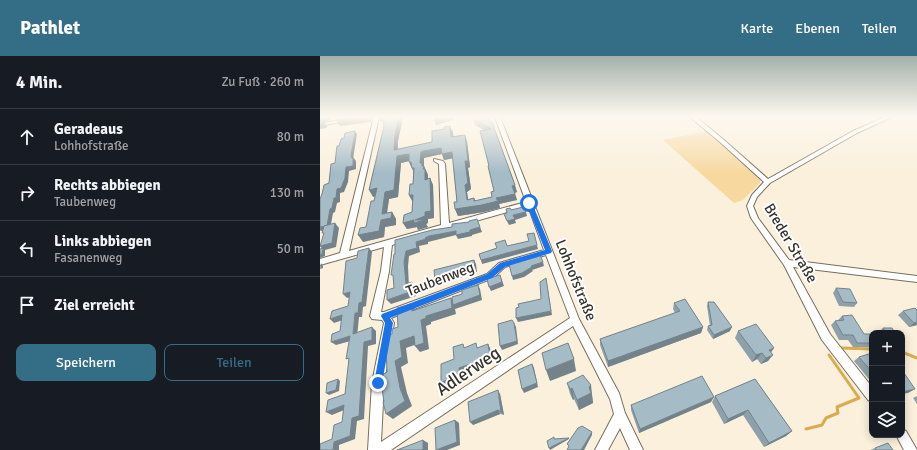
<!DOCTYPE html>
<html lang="de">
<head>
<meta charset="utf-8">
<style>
  :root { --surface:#171b24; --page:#20242c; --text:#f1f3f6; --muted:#9ea1a6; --line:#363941; --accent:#346d86 }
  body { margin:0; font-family:Signika,sans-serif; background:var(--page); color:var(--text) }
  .controls { position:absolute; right:12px; bottom:12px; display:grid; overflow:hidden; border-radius:8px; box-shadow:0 2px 10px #0003 }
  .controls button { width:36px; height:36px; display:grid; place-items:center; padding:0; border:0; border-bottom:1px solid var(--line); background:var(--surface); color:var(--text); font:20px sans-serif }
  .stop { position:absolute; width:12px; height:12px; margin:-9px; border:3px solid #1a73e8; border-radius:50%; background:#fff }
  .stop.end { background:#1a73e8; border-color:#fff; box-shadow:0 1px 4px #0008 }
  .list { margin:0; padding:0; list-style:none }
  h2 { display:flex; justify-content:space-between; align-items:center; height:52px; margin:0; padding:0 16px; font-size:17px }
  h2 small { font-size:13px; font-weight:400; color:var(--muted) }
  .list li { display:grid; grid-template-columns:26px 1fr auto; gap:12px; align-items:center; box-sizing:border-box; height:56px; padding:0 16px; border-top:1px solid var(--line) }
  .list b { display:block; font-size:15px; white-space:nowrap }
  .list p { margin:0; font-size:13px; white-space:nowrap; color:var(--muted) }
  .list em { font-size:13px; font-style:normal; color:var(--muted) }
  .actions { display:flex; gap:8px; padding:12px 16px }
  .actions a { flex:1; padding:9px 0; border:1px solid var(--accent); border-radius:8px; text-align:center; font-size:14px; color:var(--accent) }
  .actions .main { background:var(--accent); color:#fff }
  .icon { flex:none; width:22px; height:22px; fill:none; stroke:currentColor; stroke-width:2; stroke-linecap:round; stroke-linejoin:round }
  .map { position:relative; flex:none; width:597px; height:394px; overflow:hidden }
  header { display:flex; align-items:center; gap:24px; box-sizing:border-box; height:56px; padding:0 20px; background:var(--accent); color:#fff }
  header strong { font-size:19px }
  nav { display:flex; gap:22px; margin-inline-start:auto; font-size:14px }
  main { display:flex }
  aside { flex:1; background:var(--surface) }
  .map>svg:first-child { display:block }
</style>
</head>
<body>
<header>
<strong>Pathlet</strong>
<nav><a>Karte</a><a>Ebenen</a><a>Teilen</a></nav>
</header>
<main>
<aside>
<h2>4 Min.<small>Zu Fuß · 260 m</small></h2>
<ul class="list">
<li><svg class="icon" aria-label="ahead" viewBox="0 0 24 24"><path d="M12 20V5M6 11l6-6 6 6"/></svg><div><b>Geradeaus</b><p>Lohhofstraße</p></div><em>80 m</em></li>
<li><svg class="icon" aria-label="right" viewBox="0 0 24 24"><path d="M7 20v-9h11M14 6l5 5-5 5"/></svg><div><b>Rechts abbiegen</b><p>Taubenweg</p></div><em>130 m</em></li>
<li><svg class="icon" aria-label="left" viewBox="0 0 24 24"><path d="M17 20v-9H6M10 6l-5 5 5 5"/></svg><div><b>Links abbiegen</b><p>Fasanenweg</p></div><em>50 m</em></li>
<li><svg class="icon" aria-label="arrive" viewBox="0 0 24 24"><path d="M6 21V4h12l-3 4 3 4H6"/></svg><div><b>Ziel erreicht</b></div></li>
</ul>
<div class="actions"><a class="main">Speichern</a><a>Teilen</a></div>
</aside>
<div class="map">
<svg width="597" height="394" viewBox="0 0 597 394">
  <rect width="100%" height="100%" fill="#faf0dc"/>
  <polygon fill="#f7d9a0" points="387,75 440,124 440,127 423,144 414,147 343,84"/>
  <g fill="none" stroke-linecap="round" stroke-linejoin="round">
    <g stroke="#dbac4d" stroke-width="3">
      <polyline points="521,292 552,293"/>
      <polyline points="582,296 597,302"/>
      <polyline points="486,373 502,369 506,362 518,357 517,351 539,342 509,299"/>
    </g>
    <defs>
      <g id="minor">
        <polygon points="33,61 45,61 0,70 0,68"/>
        <path d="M54 61H59L29 195 121 169 119 108 114 105V103L123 105 125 108 129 167 206 146 175 61H180L259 263 299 337 305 357 323 394H310L300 372 288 394H275L294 358 290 343 253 270 71 394H48L52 327 64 267 62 264 52 263 50 260 61 215 64 191 0 209V203L20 197ZM208 150 224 194 179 207 167 218 64 256H61L69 215 72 189ZM226 199 250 262 61 386 64 327 74 267 71 262 173 222 185 211Z"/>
        <polygon points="370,61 376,61 404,84 448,123 533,75 565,61 572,61 537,77 450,127 437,141 433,150 438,162 469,204 597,220 597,226 473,211 510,278 552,331 552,346 548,344 502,284 464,209 431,162 427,150 432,139 444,126 400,86"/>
        <polygon points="582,373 586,375 597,394 584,394 576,379 582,379"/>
      </g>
    </defs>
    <use href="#minor" stroke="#786f5e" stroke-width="2"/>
    <use href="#minor" fill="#fff" fill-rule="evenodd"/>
  </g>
  <g fill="#8ea1aa">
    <polygon points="58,61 83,61 78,85 78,93 112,86 133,76 133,81 147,85 150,111 148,112 151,133 147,136 148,143 154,142 155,145 172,141 174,135 169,110 164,74 155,69 153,63 156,62 154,61 170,61 171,62 168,63 197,136 195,137 197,144 179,148 180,152 164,156 138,160 135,153 137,146 133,102 124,104 122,98 106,101 104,102 104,110 108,119 108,123 110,122 113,129 114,162 108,163 108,167 106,168 108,171 98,174 97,171 87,173 83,167 92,156 92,145 89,139 93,128 93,115 89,106 89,105 81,107 78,141 69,143 67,157 72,156 76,163 76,169 65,171 64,181 43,186 46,171 54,145 55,140 53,141 64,70 64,65 60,65"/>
    <polygon points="516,232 537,247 534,251 519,250 513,237"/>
    <polygon points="388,246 410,275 393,283 387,274 388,270 390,270 387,250"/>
    <polygon points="354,247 383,271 381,277 288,311 280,289 280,283 355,257 353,253"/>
    <polygon points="583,255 597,269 589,271 578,259"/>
    <polygon points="522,260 544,278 552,278 552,291 533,291 528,284 519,284 511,269 515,265 518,264"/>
    <polygon points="563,272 575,277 558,277 558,276"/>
    <polygon points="418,275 451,297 448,305 441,308 437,303 432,306 415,282"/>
    <polygon points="552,297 552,327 534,305 539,301"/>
    <polygon points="435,323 472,375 466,380 444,391 423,359 404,368 392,346 395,340"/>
    <polygon points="247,327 272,340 273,347 259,354 254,343 253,344 250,338"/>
    <polygon points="180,338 184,359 180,358 153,369"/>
    <polygon points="597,340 597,348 593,342"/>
    <polygon points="391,346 319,377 311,354 311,349"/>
    <polygon points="555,392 573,394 550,394"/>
  </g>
  <g fill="#74838b">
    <polygon points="0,61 11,61 10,64 4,66 7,70 6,72 0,73"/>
    <polygon points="37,61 53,61 51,66 20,70 16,64"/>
    <polygon points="58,61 64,61 66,64 60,65"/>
    <polygon points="79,61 83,61 78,85 77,100 74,94 75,79"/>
    <polygon points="113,61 134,61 134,64 116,69"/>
    <polygon points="163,61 170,61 171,62 164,65"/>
    <polygon points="130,70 133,76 134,88 131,81"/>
    <polygon points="35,75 37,78 33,103 33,101 36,105 36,113 29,115 28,126 24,136 20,137 20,146 17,147 15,156 13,157 10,174 1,175 0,174 0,171 14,142 17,133 31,100"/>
    <polygon points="145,79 147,85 150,111 148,112 151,133 147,136 149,150 147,144 145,129"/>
    <polygon points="121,92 132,96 134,102 124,104 122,98 104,102 104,110 108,119 108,130 105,124 100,107 101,96"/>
    <polygon points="89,98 93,104 81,107 78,141 69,143 66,163 72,156 76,163 76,169 65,171 64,181 43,186 38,179 62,158 65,136 77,100"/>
    <polygon points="89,106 91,106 97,118 95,118"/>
    <polygon points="110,122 113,129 114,162 108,163 108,167 106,168 108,171 98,174 97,171 87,173 83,167 95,164 105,156"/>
    <polygon points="195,129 197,136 194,137 192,130"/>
    <polygon points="57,132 61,139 53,141 49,134"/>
    <polygon points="195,138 197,144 179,148 180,152 164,156 138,160 135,153 154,145 154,142 157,150 176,142"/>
    <polygon points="89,139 93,139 93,146"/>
    <polygon points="206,156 207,160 195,164 196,167 189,169 187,165 193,159"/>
    <polygon points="157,163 162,176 152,179 152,180 138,183 136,179 108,186 108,188 99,190 100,196 89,200 88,210 89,232 86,228 84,206 86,195 96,186 109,180 136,175 150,174"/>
    <polygon points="15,167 19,172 16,191 5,194 5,200 0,202 0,199 3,194 0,190"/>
    <polygon points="217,189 218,193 162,208 161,204"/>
    <polygon points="49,192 52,196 46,250 43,251 42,261 39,261 37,281 33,278 35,257 39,247"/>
    <polygon points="154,204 156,208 157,216 118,230 115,225"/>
    <polygon points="223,206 224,210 212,214 213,215 204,221 193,224 192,220 211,210"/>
    <polygon points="1,207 3,210 3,212 0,213"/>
    <polygon points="180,219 184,230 171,235 169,231"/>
    <polygon points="226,222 232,259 198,266 196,262 231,255"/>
    <polygon points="92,226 95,231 96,240 71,248 67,244"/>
    <polygon points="158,229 160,233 162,244 135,253 136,258 111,266 111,268 106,270 109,293 100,296 95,290 101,264 106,260 131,242 135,248"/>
    <polygon points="30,236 34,240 27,242 23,238"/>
    <polygon points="91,248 96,254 92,255"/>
    <polygon points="22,259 26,263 14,267 10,263"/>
    <polygon points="597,266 597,269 589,271 594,267"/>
    <polygon points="194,267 196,271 198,288 182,294 180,290"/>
    <polygon points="52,271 56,275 56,288 48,290 44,363 37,365 35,383 19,389 19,394 13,394 14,386 32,362 44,286"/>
    <polygon points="383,271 381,277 288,311 288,305"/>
    <polygon points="412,271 410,275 393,283 394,279"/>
    <polygon points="30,280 34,284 16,289 11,286"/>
    <polygon points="94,280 100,287 86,292 88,307 81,311 87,337 92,350 73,363 66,358 75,305 80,285"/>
    <polygon points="168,288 170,292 172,305 142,316 143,323 125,330 121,326"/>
    <polygon points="454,292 450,298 449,294"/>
    <polygon points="442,297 437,303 432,306 436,299"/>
    <polygon points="453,299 448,305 441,308 446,302"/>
    <polygon points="254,303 256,315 230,325 226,314"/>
    <polygon points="212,308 214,312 218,331 204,337 202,333"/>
    <polygon points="18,323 20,325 19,335 9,339 6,337"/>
    <polygon points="271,329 273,347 259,354 257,344 269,331"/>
    <polygon points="252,332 254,343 253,344 250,333"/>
    <polygon points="595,333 588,337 582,338 582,336"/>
    <polygon points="178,334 180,338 184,359 181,356"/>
    <polygon points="394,341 391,346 319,377 320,373"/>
    <polygon points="24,349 29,352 12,359 6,356"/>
    <polygon points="178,354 180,358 153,369 150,366"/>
    <polygon points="428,354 423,359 404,368 408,363"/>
    <polygon points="135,364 139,367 140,389 127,394 116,394"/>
    <polygon points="472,375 466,380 444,391 449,387"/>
    <polygon points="272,376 272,379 264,394 261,394"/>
    <polygon points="249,382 249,383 230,394 229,392"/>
    <polygon points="103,384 108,387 108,394 103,394"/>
  </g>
  <g fill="#a5bbc6" stroke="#74838b">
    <polygon points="17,61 37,61 16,64"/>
    <polygon points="63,61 79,61 75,79 74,94 112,86 112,75 124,73 124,71 130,70 131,81 145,79 148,105 145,105 148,127 145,129 147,144 154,142 154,145 172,141 171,136 174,135 168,110 169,110 160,75 171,73 153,63 158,61 165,61 172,66 195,129 192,130 195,138 176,142 178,145 162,149 135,153 134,146 137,146 132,96 122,98 121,92 103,95 101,96 100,107 102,107 102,110 104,110 103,113 105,113 105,124 110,122 111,155 105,156 105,160 95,164 105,164 94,167 94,164 83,167 84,159 92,156 93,139 89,139 90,128 93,128 94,112 92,112 91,106 89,106 89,98 77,100 74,134 65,136 62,158 72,156 71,162 61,164 59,175 38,179 40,172 46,171 51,145 54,145 57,132 49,134 64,70"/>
    <polygon points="4,65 3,67 0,67 0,66"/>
    <polygon points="35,75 31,100 32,102 33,101 33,110 26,111 25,122 21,132 17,133 16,142 14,142 12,152 10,153 7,170 0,171 0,143 2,138 4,129 9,127 11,108 15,107 17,90 19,90 21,83 24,82 25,77"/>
    <polygon points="203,151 206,156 193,159 195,163 187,165 184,158 187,157 186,153 190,152 191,154"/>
    <polygon points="157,163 160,171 150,174 150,176 136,179 136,175 109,180 105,182 106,183 96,186 97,192 86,195 84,206 86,228 92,226 93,235 67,244 67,234 74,232 73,219 71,219 74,198 75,198 75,184 112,174 132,171 132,168 149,166 149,165"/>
    <polygon points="15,167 12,187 0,190 4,177 2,177 4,170"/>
    <polygon points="214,177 217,189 161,204 159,198 177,192 175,187 185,184 187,190 209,185 207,178"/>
    <polygon points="3,192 2,198 0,199 0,193"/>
    <polygon points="49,192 42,246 39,247 38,257 35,257 33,278 52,271 52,284 44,286 39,360 32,362 30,380 14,386 13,394 0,394 0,388 12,383 14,369 22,366 24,349 6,356 8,344 25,338 29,302 26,303 30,280 11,286 12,278 20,275 22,259 10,263 12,255 28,250 30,236 23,238 26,205 37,202 38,195"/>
    <polygon points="220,199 223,206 211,210 212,211 202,217 192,220 189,208"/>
    <polygon points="154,204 155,212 115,225 114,214"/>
    <polygon points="180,219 182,226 169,231 167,223"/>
    <polygon points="226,222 231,255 196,262 196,252 199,251 198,248 221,243 220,226"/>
    <polygon points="158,229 160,239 133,249 132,241 142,238 142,234"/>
    <polygon points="516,232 530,233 537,247 523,246"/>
    <polygon points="131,242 132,252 106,260 106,262 101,264 104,287 95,290 94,280 80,285 82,301 75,305 80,332 85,345 66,358 63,346 64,346 60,320 67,316 66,294 67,293 67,280 72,278 72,273 78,271 77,252 91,248 92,255"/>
    <polygon points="365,243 383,271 288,305 280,283 360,255 354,247"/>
    <polygon points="388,246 394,246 412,271 394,279 388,270 392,269"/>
    <polygon points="595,252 597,254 597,266 594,267 583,255"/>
    <polygon points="532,259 544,278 552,278 552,287 537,287 533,279 523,279 515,265 524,264 522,260"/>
    <polygon points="192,264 194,267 197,285 180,290 178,268"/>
    <polygon points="436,268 454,292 449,294 453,299 446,302 442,297 436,299 418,275"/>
    <polygon points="563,272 572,272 575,277 566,277"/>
    <polygon points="156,287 157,292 168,288 170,301 139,312 140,320 121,326 121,308 134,303 133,291 143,288 144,292"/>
    <polygon points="248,287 254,303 226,314 222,297"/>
    <polygon points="552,297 552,316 539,301"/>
    <polygon points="212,308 217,327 202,333 198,314"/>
    <polygon points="582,314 595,333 582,336"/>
    <polygon points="263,319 271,329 269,331 271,337 257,344 252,332 250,333 247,327"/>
    <polygon points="382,320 394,341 320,373 311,349"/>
    <polygon points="18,323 16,334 6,337 7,327"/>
    <polygon points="435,323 472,375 449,387 428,354 408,363 395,340"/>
    <polygon points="178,334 181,356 178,354 150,366 148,346"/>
    <polygon points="135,364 137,386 116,394 115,372"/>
    <polygon points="262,370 272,376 261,394 247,394 249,390 247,388 258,372"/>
    <polygon points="234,381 234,383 249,382 229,392 227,385"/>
    <polygon points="103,384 103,394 77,394"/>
    <polygon points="568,387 573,394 557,394 555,392"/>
  </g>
  <linearGradient id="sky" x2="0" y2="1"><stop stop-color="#a3b1aa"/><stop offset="0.52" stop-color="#fdf8ef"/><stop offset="1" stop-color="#fdf8ef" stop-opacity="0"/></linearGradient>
  <rect width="597" height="117" fill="url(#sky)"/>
  <polygon fill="#1a73e8" points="209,145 212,147 232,195 231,197 185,211 172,222 70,262 73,267 62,327 61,330 58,331 55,330 54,327 65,267 61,260 62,258 167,218 180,207 225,194 206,147"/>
  <g text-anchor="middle" stroke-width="4" stroke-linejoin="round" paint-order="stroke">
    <g font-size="15" fill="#37332b" stroke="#fefefe">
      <text transform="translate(471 187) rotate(59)" y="5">Breder Straße</text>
      <text transform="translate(120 223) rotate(-21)" y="5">Taubenweg</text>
      <text transform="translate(256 224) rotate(68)" y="5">Lohhofstraße</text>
    </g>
    <g font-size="18" fill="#37332b" stroke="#fefefe">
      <text transform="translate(148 315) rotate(-34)" y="6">Adlerweg</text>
    </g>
  </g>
</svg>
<div class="controls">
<button>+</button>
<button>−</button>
<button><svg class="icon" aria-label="layers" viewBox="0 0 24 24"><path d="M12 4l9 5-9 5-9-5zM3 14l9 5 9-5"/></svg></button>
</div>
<div class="stop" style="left:209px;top:147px"></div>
<div class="stop end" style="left:58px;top:327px"></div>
</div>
</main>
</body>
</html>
